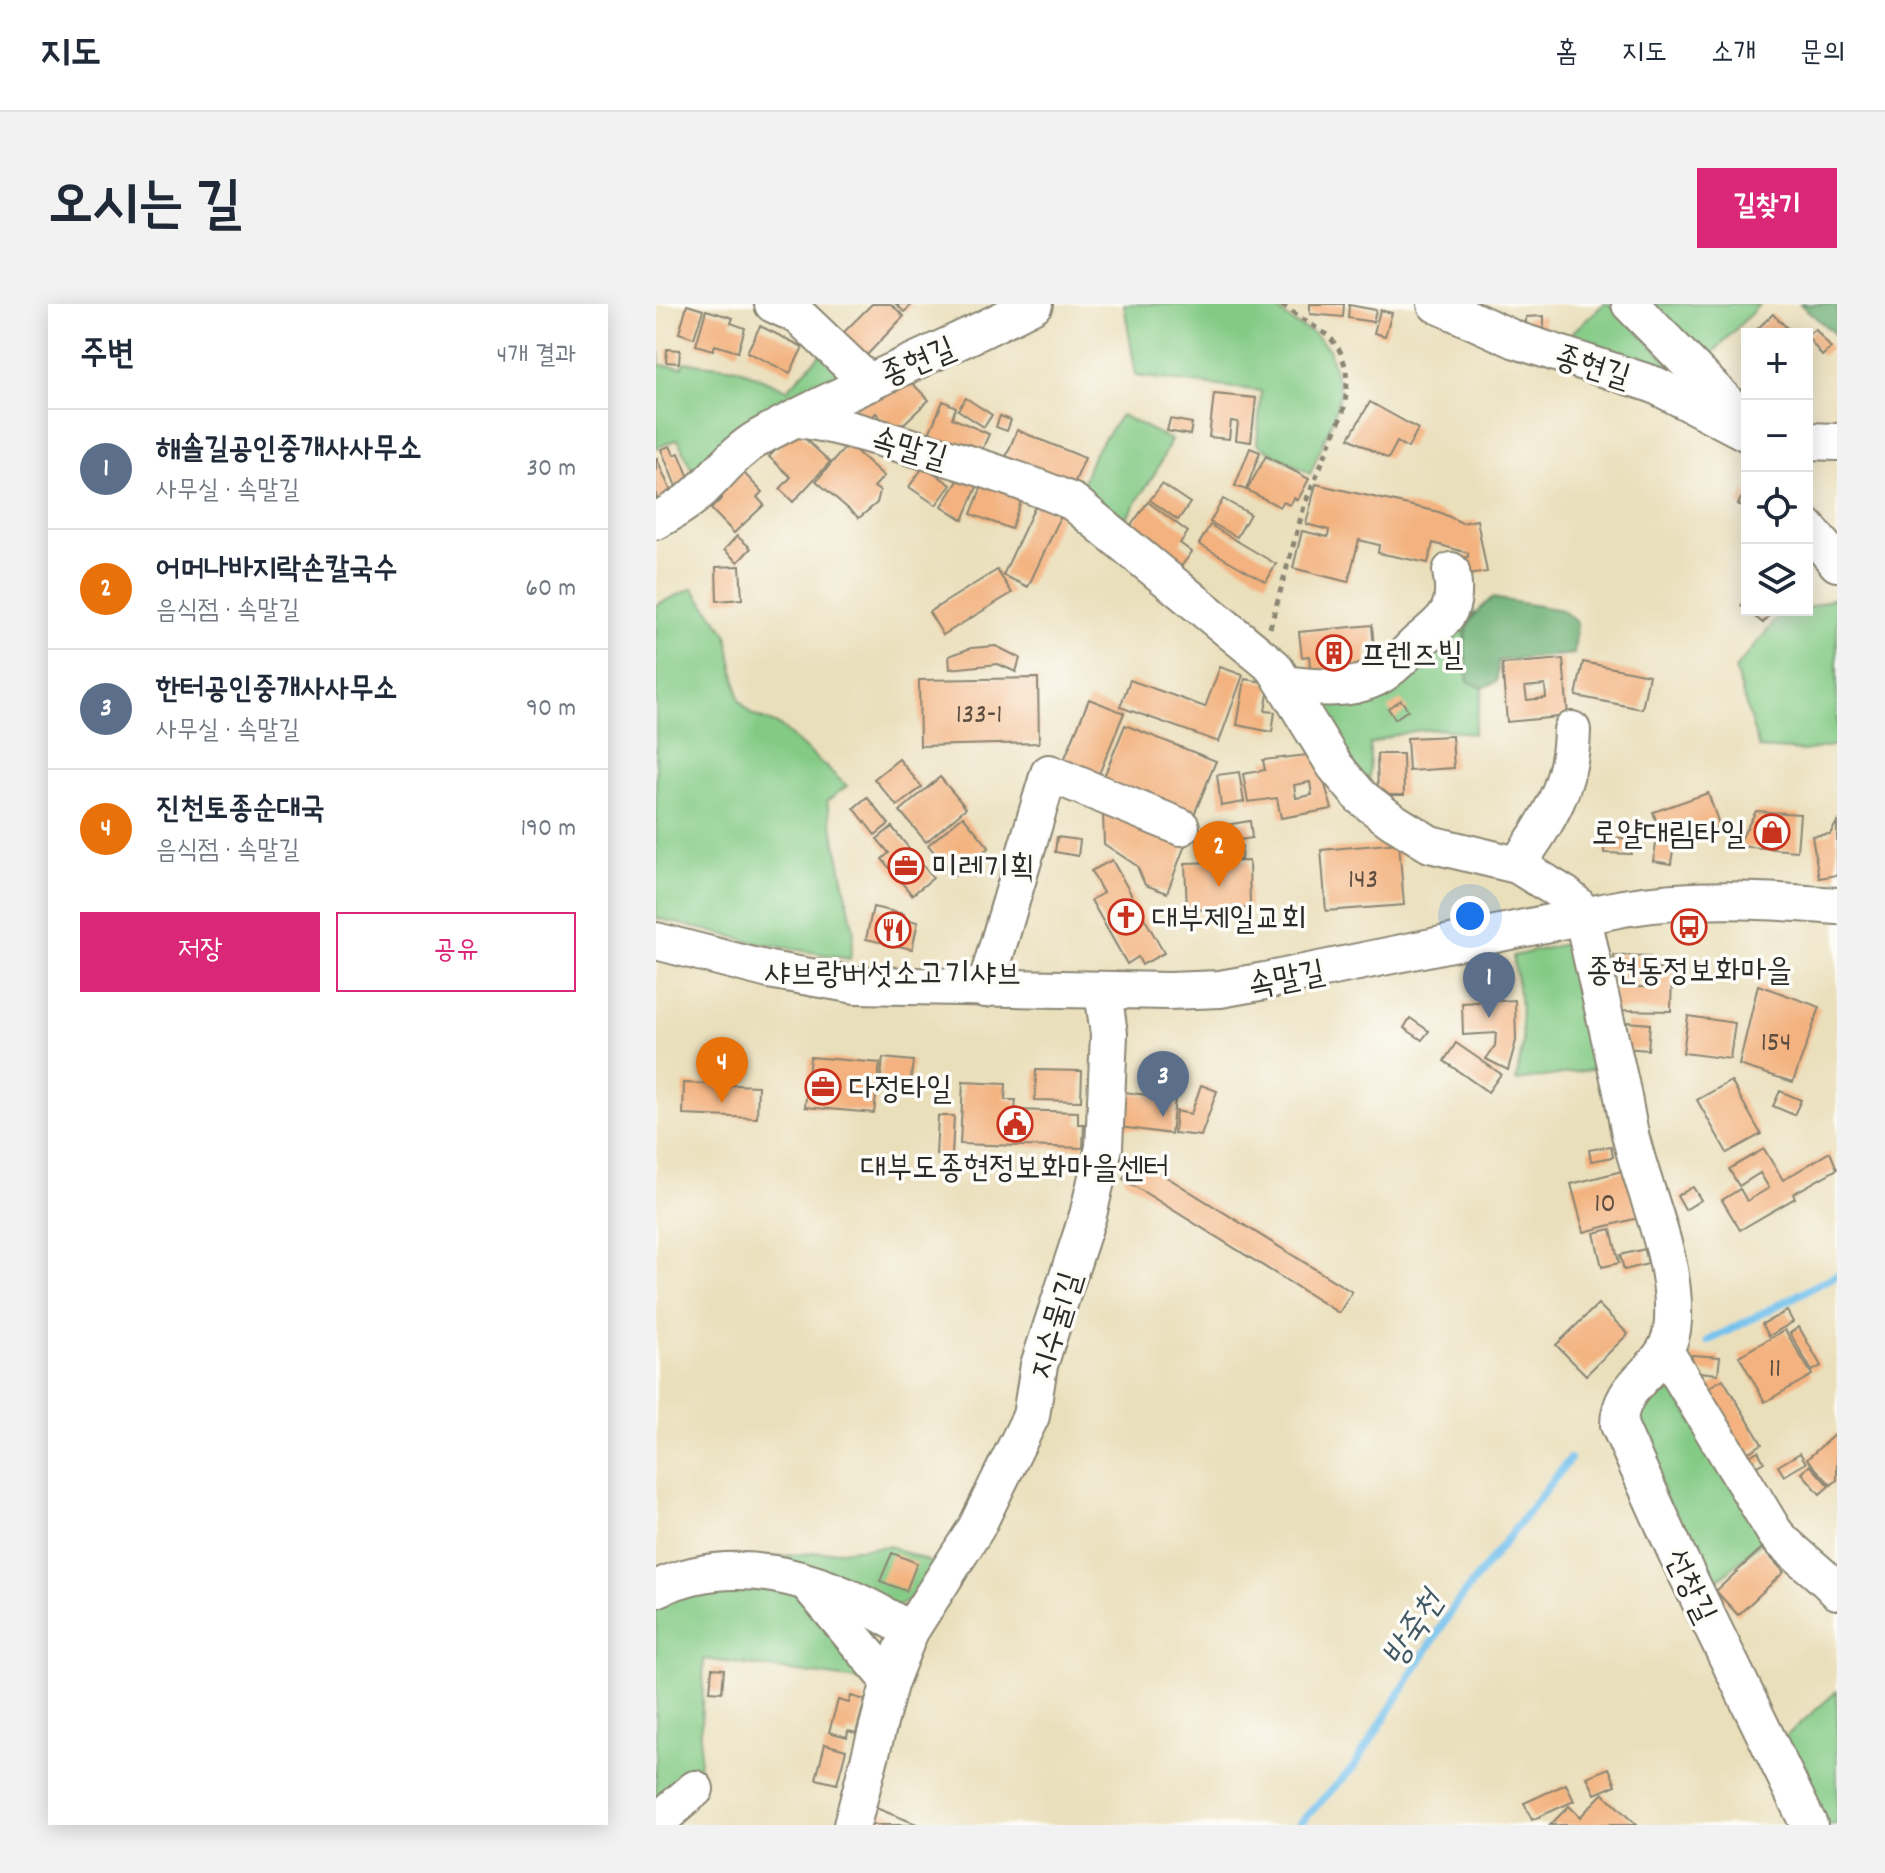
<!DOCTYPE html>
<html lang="ko">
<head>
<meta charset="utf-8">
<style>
  :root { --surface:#fff; --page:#f2f2f3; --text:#1f2937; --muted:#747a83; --line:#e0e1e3; --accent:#db2777 }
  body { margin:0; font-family:Dekko,"Poor Story",sans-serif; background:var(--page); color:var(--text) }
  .controls { position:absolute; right:24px; top:24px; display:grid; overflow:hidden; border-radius:0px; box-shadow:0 4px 20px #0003 }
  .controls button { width:72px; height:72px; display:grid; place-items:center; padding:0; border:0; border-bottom:2px solid var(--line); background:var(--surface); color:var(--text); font:40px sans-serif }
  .you { position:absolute; left:814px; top:612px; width:28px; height:28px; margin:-20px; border:6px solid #fff; border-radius:50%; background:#1a73e8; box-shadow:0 0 0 12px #1a73e833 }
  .badge { display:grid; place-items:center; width:52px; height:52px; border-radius:50%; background:var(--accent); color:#fff; font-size:26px; font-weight:700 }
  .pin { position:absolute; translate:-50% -66px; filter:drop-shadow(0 2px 4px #0008) }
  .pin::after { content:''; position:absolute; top:42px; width:28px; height:24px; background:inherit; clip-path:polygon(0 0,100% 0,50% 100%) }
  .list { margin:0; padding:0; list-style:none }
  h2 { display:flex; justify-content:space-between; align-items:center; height:104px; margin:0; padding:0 32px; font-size:34px }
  h2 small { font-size:26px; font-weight:400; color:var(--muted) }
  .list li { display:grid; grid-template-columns:52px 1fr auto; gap:24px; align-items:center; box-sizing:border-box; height:120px; padding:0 32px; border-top:2px solid var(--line) }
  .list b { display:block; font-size:30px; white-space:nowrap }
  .list p { margin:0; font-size:26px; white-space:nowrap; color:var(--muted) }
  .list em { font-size:26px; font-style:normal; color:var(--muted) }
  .actions { display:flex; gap:16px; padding:24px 32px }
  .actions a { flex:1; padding:18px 0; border:2px solid var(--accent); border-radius:0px; text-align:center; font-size:28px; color:var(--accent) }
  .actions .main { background:var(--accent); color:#fff }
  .icon { flex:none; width:44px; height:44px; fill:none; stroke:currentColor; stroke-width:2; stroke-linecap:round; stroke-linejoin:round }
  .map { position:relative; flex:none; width:1181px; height:1521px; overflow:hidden; border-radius:0px }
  header { display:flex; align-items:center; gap:48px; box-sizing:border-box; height:112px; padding:0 40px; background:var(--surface); border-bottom:2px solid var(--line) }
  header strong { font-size:38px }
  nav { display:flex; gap:44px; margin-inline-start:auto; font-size:28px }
  .intro { display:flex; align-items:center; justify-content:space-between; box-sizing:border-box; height:192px; padding:0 48px }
  h1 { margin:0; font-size:56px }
  .button { padding:20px 36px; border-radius:0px; background:var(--accent); color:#fff; font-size:28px; font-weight:700 }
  main { display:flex; gap:48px; padding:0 48px }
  aside { flex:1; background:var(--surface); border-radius:0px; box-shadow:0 4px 20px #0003 }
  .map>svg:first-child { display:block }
</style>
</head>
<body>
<header>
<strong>지도</strong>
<nav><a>홈</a><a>지도</a><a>소개</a><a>문의</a></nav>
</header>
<div class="intro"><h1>오시는 길</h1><a class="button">길찾기</a></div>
<main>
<aside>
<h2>주변<small>4개 결과</small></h2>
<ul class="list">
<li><span class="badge" style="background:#5c6f8a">1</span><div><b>해솔길공인중개사사무소</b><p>사무실 · 속말길</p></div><em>30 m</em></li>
<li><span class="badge" style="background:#e8710a">2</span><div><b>어머나바지락손칼국수</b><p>음식점 · 속말길</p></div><em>60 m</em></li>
<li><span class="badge" style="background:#5c6f8a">3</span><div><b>한터공인중개사사무소</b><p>사무실 · 속말길</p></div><em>90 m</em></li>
<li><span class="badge" style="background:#e8710a">4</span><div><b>진천토종순대국</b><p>음식점 · 속말길</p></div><em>190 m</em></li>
</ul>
<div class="actions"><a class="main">저장</a><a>공유</a></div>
</aside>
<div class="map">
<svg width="1181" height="1521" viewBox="0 0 1181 1521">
  <rect width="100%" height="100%" fill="#fdfcf7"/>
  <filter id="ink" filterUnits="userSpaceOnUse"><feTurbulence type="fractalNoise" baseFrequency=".0125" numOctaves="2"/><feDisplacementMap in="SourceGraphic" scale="16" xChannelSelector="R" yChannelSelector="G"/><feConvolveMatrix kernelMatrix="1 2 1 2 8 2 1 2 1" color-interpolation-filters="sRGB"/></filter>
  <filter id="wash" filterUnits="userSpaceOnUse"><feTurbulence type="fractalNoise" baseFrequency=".006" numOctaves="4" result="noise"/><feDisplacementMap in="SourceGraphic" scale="32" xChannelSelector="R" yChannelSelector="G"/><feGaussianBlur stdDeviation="1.8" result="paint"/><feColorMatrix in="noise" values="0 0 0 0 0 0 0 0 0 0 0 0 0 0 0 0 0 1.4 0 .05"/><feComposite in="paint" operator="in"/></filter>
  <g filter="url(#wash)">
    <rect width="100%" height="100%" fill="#eadfbb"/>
    <g fill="#83ca85" stroke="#577a58" stroke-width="2">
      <polygon points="468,0 615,0 639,20 657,29 673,45 684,88 678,112 654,170 601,140 605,87 480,72"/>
      <polygon points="948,0 954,0 1054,99 901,42"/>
      <polygon points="995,0 1104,0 1051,55"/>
      <polygon points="170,44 195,68 42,180 22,135 0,144 0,48 4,48 3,61 27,63 28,58 81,64 131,86"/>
      <polygon points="465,111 515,136 501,166 463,225 422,191 438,149"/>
      <polygon points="37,284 71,330 83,396 95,410 124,422 191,482 171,497 198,628 194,655 98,638 0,614 0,301"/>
      <polygon points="1181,293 1181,441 1148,447 1103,444 1079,365 1121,315 1151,306 1151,304"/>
      <path d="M818 309 808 330 812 377 827 384 817 430C779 421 751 425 714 440L713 485 662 404 669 395Z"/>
      <polygon points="922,637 954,763 860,777 867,739 865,702 857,652"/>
      <polygon points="1005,1066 1109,1234 1047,1290 974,1100"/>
      <polygon points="233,1242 279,1260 252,1297 238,1304 106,1254"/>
      <polygon points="137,1282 215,1378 48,1355 43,1471 0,1509 0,1293 17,1283"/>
      <polygon points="1181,1387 1181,1520 1174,1521 1160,1516 1120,1441"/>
    </g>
    <g fill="#6aae72" stroke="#4a6c4e" stroke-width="2">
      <polygon points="1144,0 1181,0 1181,32"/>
      <path d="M836 294 906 306 921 319 918 350 842 357 841 377 827 384 812 377C809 336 801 323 836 294Z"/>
    </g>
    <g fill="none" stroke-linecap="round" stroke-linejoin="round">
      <g stroke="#73c1ed" stroke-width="8">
        <polyline points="1052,1037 1181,971"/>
        <polyline points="642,1521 697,1464 800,1300 914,1155"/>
      </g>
    </g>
    <g id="blocks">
      <g fill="#f3b27f" fill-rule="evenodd">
        <polygon points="216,0 235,0 248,12 210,52 187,29"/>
        <polygon points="240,0 257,0 248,8"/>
        <polygon points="654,0 688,0 687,13 654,10"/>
        <polygon points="31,1 47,6 38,34 23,29"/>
        <polygon points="693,1 720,6 717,18 692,14"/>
        <polygon points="50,6 77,14 75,19 89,24 82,48 59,41 57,46 40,41"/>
        <polygon points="724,6 736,9 729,32 718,29"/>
        <polygon points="1117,10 1137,30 1096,30"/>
        <polygon points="888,12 888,24 870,24 870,13"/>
        <polygon points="104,22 147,43 134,69 91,48"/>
        <polygon points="1159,25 1175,44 1166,52 1151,32"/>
        <polygon points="11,45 24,46 23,59 10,58"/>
        <polygon points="249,72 273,96 238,129 220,109 207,121 193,106"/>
        <polygon points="558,90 600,94 595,138 580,136 582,118 575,117 573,135 553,133"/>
        <polygon points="310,94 336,111 328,123 302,106"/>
        <polygon points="287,97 300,103 296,114 333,130 323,153 272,132"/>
        <polygon points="714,98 762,125 752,144 741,138 732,155 693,134"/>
        <polygon points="344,112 355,116 351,127 340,123"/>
        <polygon points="514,115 536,119 534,131 511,127"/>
        <polygon points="139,125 174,158 137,198 124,185 135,173 113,153"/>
        <polygon points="361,126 429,154 416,185 348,158"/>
        <polygon points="192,140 228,172 218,183 224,187 221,199 203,214 160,177"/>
        <polygon points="14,142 18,151 23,149 37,184 23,190 5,145"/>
        <polygon points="594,144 604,148 590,186 579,182"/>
        <polygon points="610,152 653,175 642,196 638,194 634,201 627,198 624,203 591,186"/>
        <polygon points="0,153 17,192 0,199"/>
        <polygon points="268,162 295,181 280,201 253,183"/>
        <polygon points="86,167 106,188 101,193 108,201 78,229 55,205 66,194 62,189"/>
        <polygon points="307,169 324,176 307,216 286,202"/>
        <polygon points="328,177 367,191 355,225 315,210"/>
        <polygon points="506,180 534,199 522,216 494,196"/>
        <polygon points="660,180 783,208 806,219 821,216 831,268 811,271 807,254 812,253 812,249 777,239 772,259 722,249 723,241 703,236 692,278 637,264 646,227 672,233 673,226 650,220"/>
        <polygon points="1091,184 1091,205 1082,200"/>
        <polygon points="567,195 594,210 581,233 554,218"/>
        <polygon points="382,196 407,208 372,283 347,271"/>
        <polygon points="492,198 532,228 524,239 536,248 520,269 468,231"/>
        <polygon points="554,221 620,260 610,278 543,240"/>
        <polygon points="81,232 95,244 82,258 68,246"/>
        <polygon points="84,262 86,295 61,297 60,263"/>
        <polygon points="341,266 356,289 287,331 273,308"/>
        <polygon points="1091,293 1091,306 1118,306 1107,319 1085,302"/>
        <polygon points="716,321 718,345 710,346 712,367 655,373 653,352 646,353 643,328"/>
        <polygon points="340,342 364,354 360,368 342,360 294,365 293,352 315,344"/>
        <path d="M907 355 912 412 851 418 846 360ZM889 381 890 394 871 396 869 383Z"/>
        <polygon points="927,358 993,371 986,405 920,392"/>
        <polygon points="564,363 587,371 563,438 464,403 474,376 549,403"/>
        <polygon points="382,374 383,439 264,442 263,376"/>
        <polygon points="589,375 614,379 609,407 619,408 616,428 581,421"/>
        <polygon points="433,395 468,409 441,475 406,461"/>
        <polygon points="745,396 752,406 739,415 732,404"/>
        <polygon points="469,421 560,457 538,511 447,475"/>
        <polygon points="796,432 798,464 753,467 751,434"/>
        <path d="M660 450 676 505 625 514 621 494 592 498 587 470 609 466 607 456ZM654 478 656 491 640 494 638 481Z"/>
        <polygon points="721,450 747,450 748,491 722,491"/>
        <polygon points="243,455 266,483 241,502 218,475"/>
        <polygon points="583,468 588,498 565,502 561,471"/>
        <polygon points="284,473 310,504 270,538 244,507"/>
        <polygon points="1052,489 1064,523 1018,539 1015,560 997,557 1003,524 997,508"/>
        <polygon points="211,493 233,520 219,531 198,504"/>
        <polygon points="1100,507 1144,510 1141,547 1081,542"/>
        <polygon points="447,509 529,541 511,589 489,581 481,562 448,540"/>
        <polygon points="307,512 333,543 298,572 272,541"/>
        <polygon points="594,517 596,534 542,543 539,526"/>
        <polygon points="1181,518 1181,571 1163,574 1156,532 1174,530"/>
        <polygon points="236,523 277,574 256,591 226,555 233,549 221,535"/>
        <polygon points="401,533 424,536 422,552 399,548"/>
        <polygon points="949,533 977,535 975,550 948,549"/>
        <polygon points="743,539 748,601 670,607 665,546"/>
        <polygon points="561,542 586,542 585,556 561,556"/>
        <polygon points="456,556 508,649 486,661 482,653 471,660 435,596 447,589 435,567"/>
        <polygon points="593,557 594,604 531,606 529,559"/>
        <polygon points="217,603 248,610 246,615 262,618 256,645 210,635"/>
        <polygon points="958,651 994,652 993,673 979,673 979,683 997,683 998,665 1016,665 1015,707 958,706"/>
        <polygon points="1102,681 1164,703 1137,778 1083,761"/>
        <polygon points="859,696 860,737 852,766 830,755 839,742 840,729 807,731 806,699"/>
        <polygon points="1032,712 1079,719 1074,755 1027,749"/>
        <polygon points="754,714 773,727 766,736 748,724"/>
        <polygon points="971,718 994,720 992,746 969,744"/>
        <polygon points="800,739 845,770 832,788 788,757"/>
        <polygon points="154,753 224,759 218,809 149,803"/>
        <polygon points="227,754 257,757 254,784 224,781"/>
        <polygon points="380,766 426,767 425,797 379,796"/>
        <polygon points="1075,777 1105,830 1071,849 1041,796"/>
        <polygon points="307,778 350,780 349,796 360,796 359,806 422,808 422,820 428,820 427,844 304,840"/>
        <polygon points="28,779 102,782 101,814 27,811"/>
        <polygon points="545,781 561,787 545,832 518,829 520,807 535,810"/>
        <polygon points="462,787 519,795 515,830 457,822"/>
        <polygon points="1124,787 1145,796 1138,811 1117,802"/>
        <polygon points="282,812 298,812 296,852 280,851"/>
        <polygon points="955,842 957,853 935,857 933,846"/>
        <polygon points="1108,845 1127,876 1174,848 1181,865 1137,890 1139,894 1084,926 1066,896 1084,885 1091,897 1113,884 1104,869 1083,882 1073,865"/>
        <polygon points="480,854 696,988 683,1009 467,875"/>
        <polygon points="970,866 982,914 928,928 915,880"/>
        <polygon points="1037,883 1045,896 1029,906 1021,892"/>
        <polygon points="955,925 963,959 946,963 938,929"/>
        <polygon points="989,945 992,960 968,966 964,951"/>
        <polygon points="942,1000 972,1030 930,1071 900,1041"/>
        <polygon points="1131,1007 1137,1018 1113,1032 1106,1020"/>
        <polygon points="1143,1023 1165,1062 1156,1067 1134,1029"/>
        <polygon points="1129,1026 1156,1071 1109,1098 1083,1052"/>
        <polygon points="1036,1051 1064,1053 1062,1070 1034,1067"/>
        <polygon points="1067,1075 1106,1140 1088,1151 1048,1086"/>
        <polygon points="1181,1128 1181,1176 1175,1181 1151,1155"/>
        <polygon points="1102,1147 1108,1158 1096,1165 1090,1154"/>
        <polygon points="1144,1149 1150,1159 1128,1172 1122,1162"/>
        <polygon points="1154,1161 1173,1182 1164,1190 1146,1169"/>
        <polygon points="1106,1244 1128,1268 1082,1311 1060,1287"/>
        <polygon points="236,1249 261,1259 250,1287 224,1277"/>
        <polygon points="56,1364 68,1365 66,1388 54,1387"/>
        <polygon points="195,1392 209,1396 200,1429 192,1427 191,1433 173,1428 182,1396 193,1399"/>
        <polygon points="169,1440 190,1446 181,1480 160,1475"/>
        <polygon points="953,1464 960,1481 939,1490 931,1473"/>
        <polygon points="910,1480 918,1497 876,1516 868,1499"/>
        <polygon points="947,1489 980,1521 894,1521 913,1502 924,1513"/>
        <polygon points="215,1502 263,1521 208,1521"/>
      </g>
    </g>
  </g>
  <g filter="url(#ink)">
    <use href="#blocks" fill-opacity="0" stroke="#8a8573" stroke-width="2"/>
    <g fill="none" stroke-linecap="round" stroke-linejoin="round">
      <defs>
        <g id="minor">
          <polyline points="117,0 143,12 213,79"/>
          <polyline points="780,0 860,36 999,81 1091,129"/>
          <polyline points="974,0 1090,118"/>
          <path d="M142 115C177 120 211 130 245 140 303 156 361 174 417 198L618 363 679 462 705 493 735 516 774 540 861 561 910 591 921 601 927 613C938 667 951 721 963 774 968 794 970 814 975 834 990 895 1020 953 1017 1017 1015 1068 963 1073 963 1121L1020 1248 1153 1521"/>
          <polyline points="1151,137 1181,138"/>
          <path d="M0 217C14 209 29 201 41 190 62 171 78 148 104 133 193 84 288 47 378 0"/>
          <polyline points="1151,223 1181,259"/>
          <path d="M629 380C660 384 696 388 725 371 739 363 750 349 762 338 790 315 803 306 795 267"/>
          <path d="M861 561C892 516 915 483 916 426"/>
          <path d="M0 637 113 666 200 681 513 687 564 685 609 677 967 604C1039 592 1108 596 1181 602"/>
          <polyline points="329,685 393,469 525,523"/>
          <path d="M1009 1047 1119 1229C1137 1251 1162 1265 1181 1287"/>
          <polyline points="153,1281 234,1377"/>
          <path d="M0 1285C85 1244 179 1279 254 1327"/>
          <polyline points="0,1519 39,1485"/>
          <polyline points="196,1521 234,1377 254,1327 320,1224 375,1112 383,1061 432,911 448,843 453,730 447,687"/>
        </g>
      </defs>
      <use href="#minor" stroke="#8a8573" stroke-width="40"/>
      <polyline stroke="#8a8573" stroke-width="5" stroke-dasharray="6 6" stroke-linecap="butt" points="614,324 649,199 687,109 691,86 690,64 684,47 674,33 624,0"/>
      <use href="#minor" stroke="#fff" stroke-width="36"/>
    </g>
  </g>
  <defs>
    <symbol id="building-ring" viewBox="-11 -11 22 22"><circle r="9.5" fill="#fdfcf7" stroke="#c8321e" stroke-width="1.5"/><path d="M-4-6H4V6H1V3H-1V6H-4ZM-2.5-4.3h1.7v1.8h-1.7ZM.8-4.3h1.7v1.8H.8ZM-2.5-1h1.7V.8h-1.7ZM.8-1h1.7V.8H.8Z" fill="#c8321e"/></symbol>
    <symbol id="shop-ring" viewBox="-11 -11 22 22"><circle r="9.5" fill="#fdfcf7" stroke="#c8321e" stroke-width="1.5"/><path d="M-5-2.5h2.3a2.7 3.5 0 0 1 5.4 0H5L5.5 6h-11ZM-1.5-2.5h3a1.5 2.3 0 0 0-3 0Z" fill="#c8321e"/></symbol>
    <symbol id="office-ring" viewBox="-11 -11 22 22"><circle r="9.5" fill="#fdfcf7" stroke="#c8321e" stroke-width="1.5"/><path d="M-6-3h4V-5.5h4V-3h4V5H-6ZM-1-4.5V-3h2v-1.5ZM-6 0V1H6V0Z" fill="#c8321e"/></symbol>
    <symbol id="church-ring" viewBox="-11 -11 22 22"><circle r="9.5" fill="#fdfcf7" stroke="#c8321e" stroke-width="1.5"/><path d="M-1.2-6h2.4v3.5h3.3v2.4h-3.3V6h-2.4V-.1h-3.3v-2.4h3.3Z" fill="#c8321e"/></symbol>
    <symbol id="bus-ring" viewBox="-11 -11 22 22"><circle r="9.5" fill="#fdfcf7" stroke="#c8321e" stroke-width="1.5"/><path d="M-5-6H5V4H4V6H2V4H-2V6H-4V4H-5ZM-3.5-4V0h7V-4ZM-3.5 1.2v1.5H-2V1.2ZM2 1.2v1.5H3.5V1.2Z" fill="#c8321e"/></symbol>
    <symbol id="restaurant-ring" viewBox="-11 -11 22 22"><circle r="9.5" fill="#fdfcf7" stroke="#c8321e" stroke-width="1.5"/><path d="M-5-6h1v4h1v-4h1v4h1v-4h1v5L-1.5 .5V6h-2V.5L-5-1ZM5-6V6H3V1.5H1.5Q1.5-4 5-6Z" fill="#c8321e"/></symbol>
    <symbol id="civic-ring" viewBox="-11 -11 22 22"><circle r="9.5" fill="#fdfcf7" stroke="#c8321e" stroke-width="1.5"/><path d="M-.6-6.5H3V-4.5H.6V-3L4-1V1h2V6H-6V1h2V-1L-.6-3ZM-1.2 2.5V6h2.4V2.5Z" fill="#c8321e"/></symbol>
  </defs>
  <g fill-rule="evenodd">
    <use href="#building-ring" x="658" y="329" width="40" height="40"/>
    <use href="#shop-ring" x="1096" y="508" width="40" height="40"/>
    <use href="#office-ring" x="230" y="542" width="40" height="40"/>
    <use href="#church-ring" x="450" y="593" width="40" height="40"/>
    <use href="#bus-ring" x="1013" y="603" width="40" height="40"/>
    <use href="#restaurant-ring" x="217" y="606" width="40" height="40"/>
    <use href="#office-ring" x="147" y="763" width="40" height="40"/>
    <use href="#civic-ring" x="339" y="800" width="40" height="40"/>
  </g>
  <g text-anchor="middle" stroke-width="7" stroke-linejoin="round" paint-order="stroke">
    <g font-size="28" fill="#5d4d40">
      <text x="323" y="418">133-1</text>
      <text x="707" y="583">143</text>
      <text x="1120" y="746">154</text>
      <text x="949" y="907">10</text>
      <text x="1119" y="1072">11</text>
    </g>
    <g font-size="32" fill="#2b2b2b" stroke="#fdfcf7">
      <text transform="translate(261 56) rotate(-23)" y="11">종현길</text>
      <text transform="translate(937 61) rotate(17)" y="11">종현길</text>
      <text transform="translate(254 143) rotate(16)" y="11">속말길</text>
      <text transform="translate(630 673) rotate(-11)" y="11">속말길</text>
      <text transform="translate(398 1021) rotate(-73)" y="11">지수물1길</text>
      <text transform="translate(1036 1281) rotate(64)" y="11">선창길</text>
    </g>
    <g font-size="32" fill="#2b2b2b" stroke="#fdfcf7" text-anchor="start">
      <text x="704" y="360">프렌즈빌</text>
      <text x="1090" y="539" text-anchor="end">로얄대림타일</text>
      <text x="276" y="573">미레기획</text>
      <text x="496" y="624">대부제일교회</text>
      <text x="1033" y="676" text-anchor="middle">종현동정보화마을</text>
      <text x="237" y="679" text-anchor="middle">샤브랑버섯소고기샤브</text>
      <text x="193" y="794">다정타일</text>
      <text x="359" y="873" text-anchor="middle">대부도종현정보화마을센터</text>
    </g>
    <g font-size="34" font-style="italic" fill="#415865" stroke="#fdfcf7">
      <text transform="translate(755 1324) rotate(-57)" y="12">방죽천</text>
    </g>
  </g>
</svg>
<div class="controls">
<button>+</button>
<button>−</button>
<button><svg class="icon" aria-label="locate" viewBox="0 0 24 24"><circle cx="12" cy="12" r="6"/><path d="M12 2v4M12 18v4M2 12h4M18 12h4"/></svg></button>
<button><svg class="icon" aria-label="layers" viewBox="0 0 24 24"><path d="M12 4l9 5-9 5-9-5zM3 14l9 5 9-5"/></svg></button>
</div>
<div class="you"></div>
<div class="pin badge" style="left:833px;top:714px;background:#5c6f8a">1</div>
<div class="pin badge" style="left:563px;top:583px;background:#e8710a">2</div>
<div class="pin badge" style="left:507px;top:813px;background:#5c6f8a">3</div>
<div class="pin badge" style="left:66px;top:799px;background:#e8710a">4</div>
</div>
</main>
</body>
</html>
